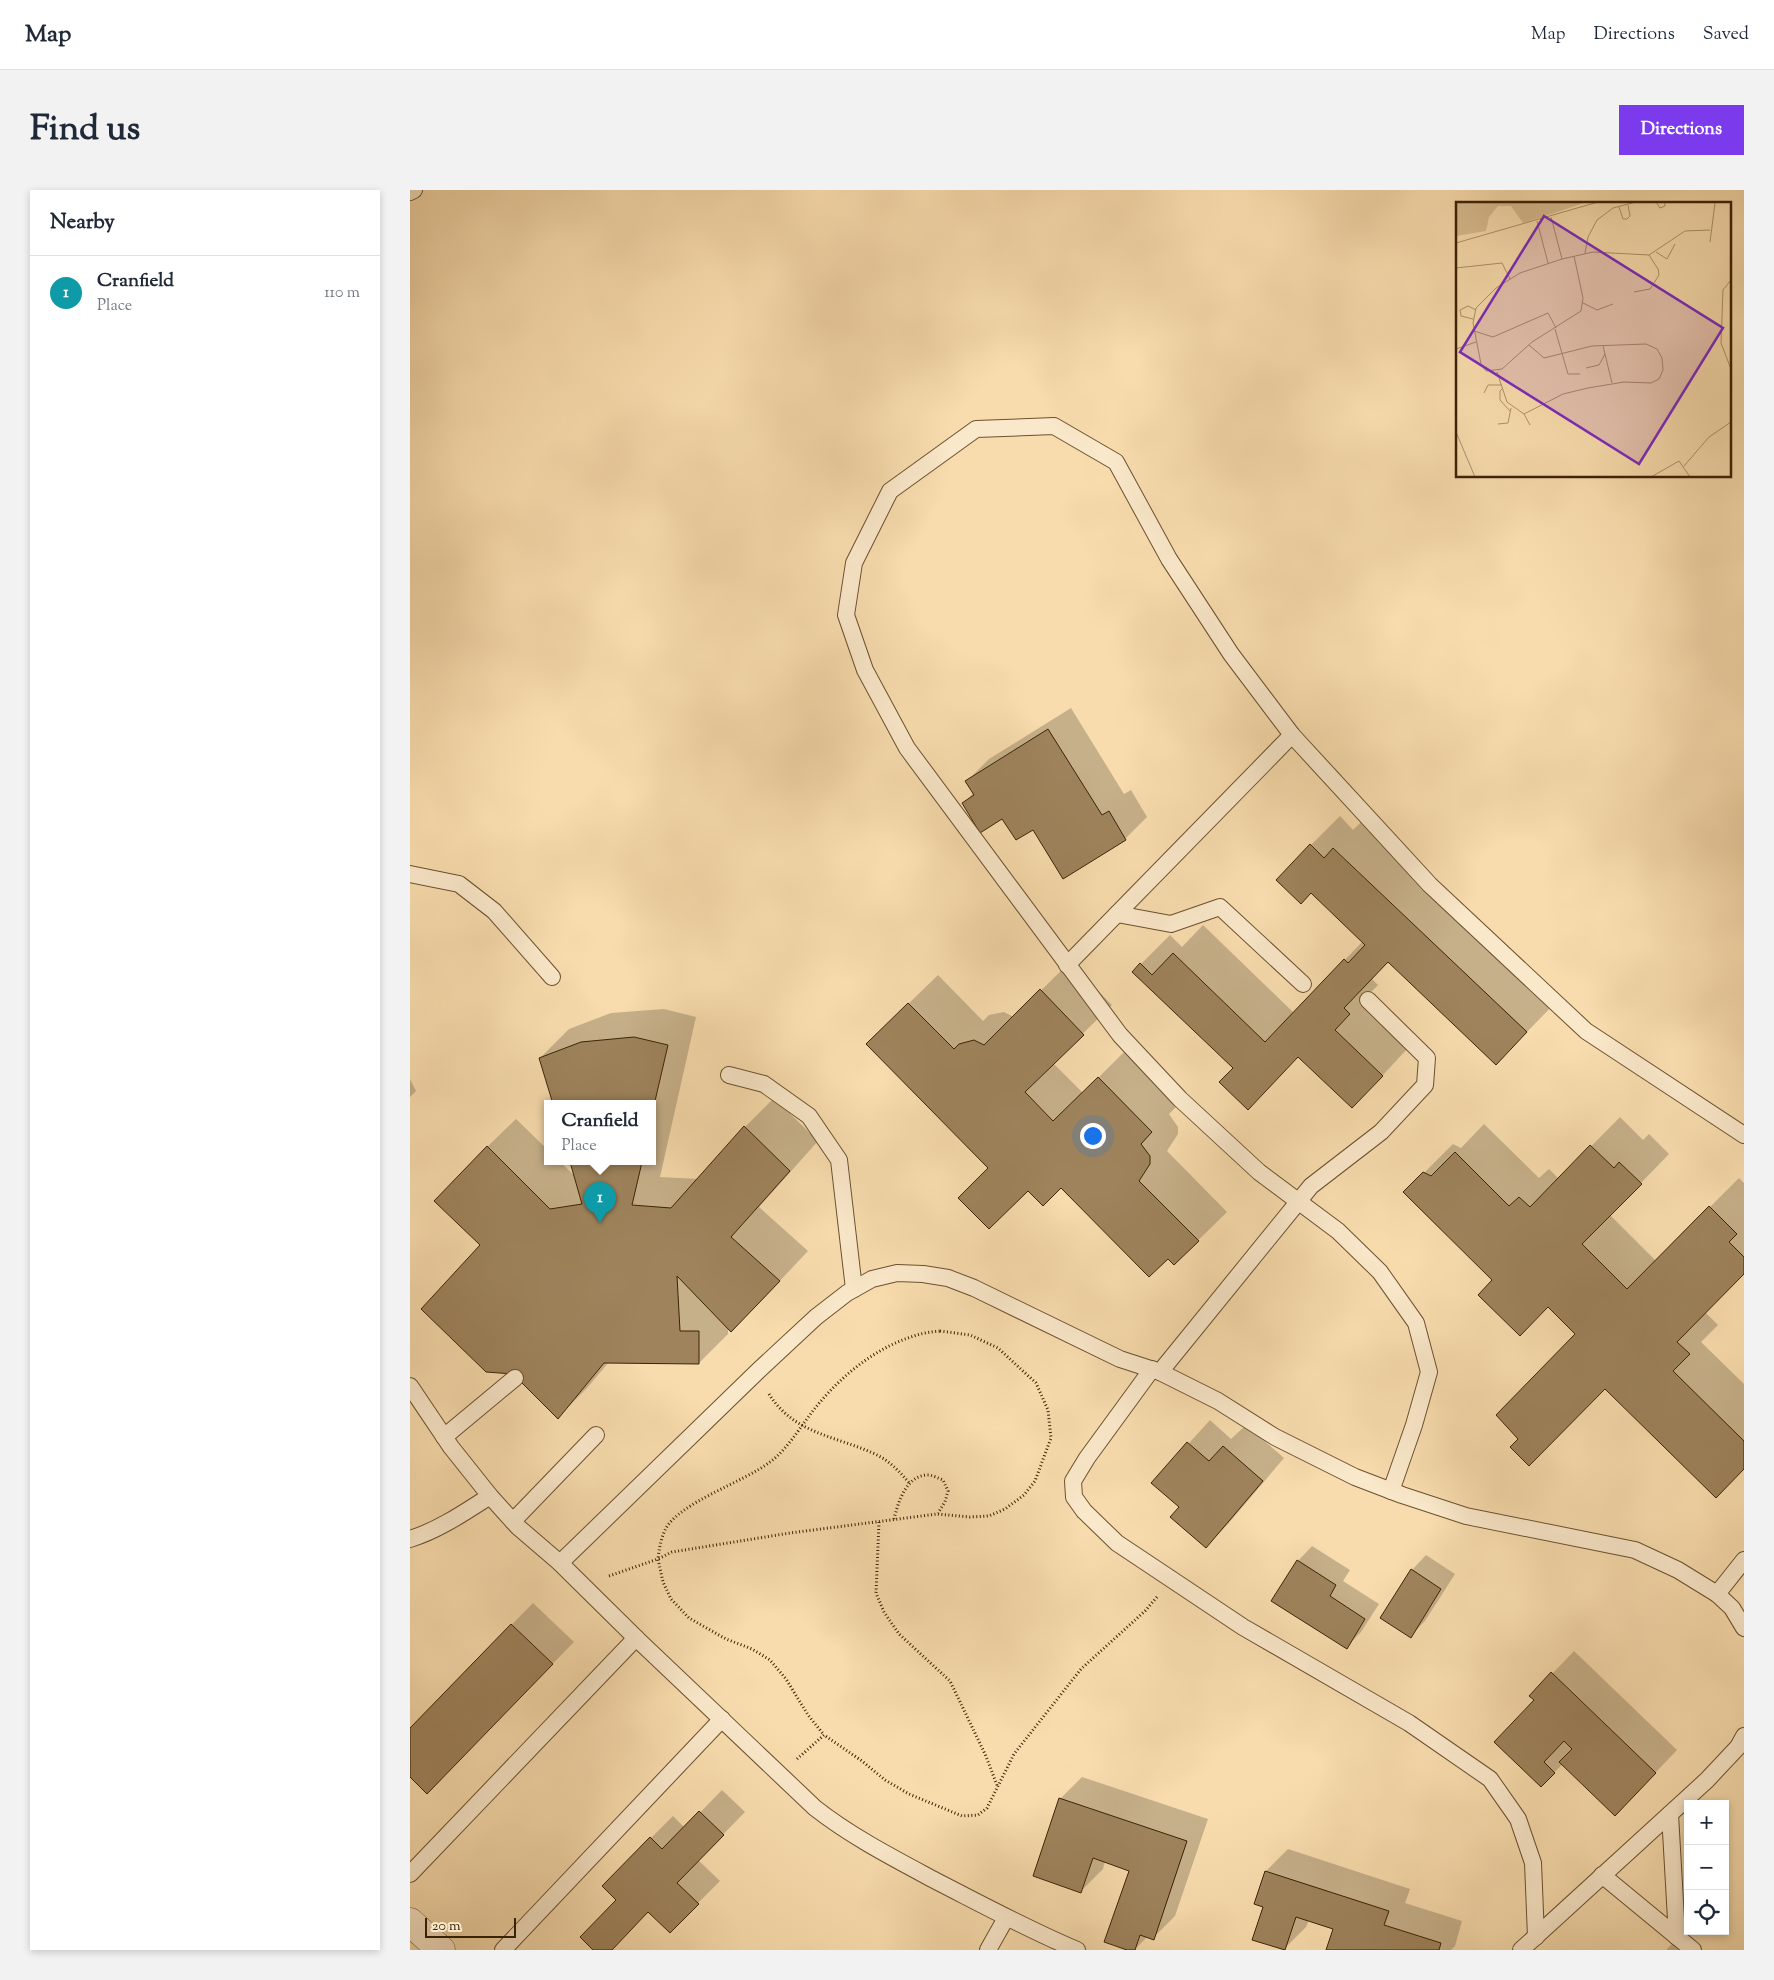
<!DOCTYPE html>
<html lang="en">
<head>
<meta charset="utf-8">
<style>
  :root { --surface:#fff; --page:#f2f2f3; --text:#1f2937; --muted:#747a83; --line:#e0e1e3; --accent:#7c3aed }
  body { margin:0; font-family:"Sorts Mill Goudy",serif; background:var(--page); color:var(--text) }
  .controls { position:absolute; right:15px; bottom:15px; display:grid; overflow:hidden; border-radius:0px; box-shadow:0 2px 8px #0003 }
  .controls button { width:45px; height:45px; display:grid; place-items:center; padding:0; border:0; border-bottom:1px solid var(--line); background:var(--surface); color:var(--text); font:25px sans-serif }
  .scale { position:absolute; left:15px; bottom:12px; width:91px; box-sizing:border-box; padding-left:5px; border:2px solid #3c2305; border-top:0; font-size:14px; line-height:18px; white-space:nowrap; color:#3c2305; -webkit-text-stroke:4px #fae8ca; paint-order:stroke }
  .you { position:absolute; left:682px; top:945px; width:18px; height:18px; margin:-12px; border:4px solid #fff; border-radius:50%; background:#1a73e8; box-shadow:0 0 0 8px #1a73e833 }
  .badge { display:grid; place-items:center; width:32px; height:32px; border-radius:50%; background:var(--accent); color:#fff; font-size:16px; font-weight:700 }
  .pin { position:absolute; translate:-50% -41px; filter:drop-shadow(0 1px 2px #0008) }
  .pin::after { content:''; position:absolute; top:26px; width:18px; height:15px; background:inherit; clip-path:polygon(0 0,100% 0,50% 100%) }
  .popup { position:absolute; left:134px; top:910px; width:112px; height:65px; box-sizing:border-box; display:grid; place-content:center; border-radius:0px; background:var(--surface); filter:drop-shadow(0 1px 4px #0005); font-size:16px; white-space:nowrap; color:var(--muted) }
  .popup b { font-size:19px; color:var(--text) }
  .popup::after { content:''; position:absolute; left:50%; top:100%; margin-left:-10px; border:10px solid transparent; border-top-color:var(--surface) }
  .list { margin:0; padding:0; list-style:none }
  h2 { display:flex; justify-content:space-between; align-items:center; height:65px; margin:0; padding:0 20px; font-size:21px }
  h2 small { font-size:16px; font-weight:400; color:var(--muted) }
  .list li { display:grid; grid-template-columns:32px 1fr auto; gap:15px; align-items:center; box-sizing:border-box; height:75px; padding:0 20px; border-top:1px solid var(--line) }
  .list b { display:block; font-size:19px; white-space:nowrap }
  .list p { margin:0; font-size:16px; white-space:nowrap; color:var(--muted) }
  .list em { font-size:16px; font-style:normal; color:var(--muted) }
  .icon { flex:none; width:28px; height:28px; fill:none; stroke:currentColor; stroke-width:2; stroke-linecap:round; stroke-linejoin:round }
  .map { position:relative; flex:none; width:1334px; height:1760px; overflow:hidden; border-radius:0px }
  header { display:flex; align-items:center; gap:30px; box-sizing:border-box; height:70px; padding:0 25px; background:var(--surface); border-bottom:1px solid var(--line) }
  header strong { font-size:24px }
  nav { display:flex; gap:28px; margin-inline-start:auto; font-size:18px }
  .intro { display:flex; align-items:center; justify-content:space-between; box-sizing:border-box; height:120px; padding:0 30px }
  h1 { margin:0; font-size:35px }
  .button { padding:12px 22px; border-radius:0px; background:var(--accent); color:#fff; font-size:18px; font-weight:700 }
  main { display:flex; gap:30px; padding:0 30px }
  aside { flex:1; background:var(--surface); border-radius:0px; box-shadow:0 2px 8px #0003 }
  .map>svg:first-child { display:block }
</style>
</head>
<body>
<header>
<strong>Map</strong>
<nav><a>Map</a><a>Directions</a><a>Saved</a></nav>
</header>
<div class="intro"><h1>Find us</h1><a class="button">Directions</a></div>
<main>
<aside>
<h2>Nearby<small></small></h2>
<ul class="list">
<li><span class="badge" style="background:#0f9aa8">1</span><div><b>Cranfield</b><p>Place</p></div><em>110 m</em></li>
</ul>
</aside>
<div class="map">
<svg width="1334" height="1760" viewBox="0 0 1334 1760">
  <rect width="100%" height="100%" fill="#f8dcad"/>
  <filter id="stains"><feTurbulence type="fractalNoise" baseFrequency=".004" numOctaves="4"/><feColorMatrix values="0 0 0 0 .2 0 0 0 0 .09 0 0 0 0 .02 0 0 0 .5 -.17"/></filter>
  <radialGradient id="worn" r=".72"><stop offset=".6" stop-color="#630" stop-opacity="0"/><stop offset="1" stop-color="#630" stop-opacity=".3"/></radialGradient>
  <g fill="#0003">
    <polygon points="661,518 714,604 721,600 737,627 715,649 653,687 623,638 554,613 564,602 557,591 579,569"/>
    <polygon points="930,626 943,640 953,630 1145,813 1086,874 979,771 962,789 968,795 953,810 1000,856 971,887 889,866 825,878 731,774 760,745 772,757 793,735 884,823 953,751 901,655"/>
    <polygon points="660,772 702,815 643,873 673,903 717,859 770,913 759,924 768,937 768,944 757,961 817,1022 764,1074 758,1067 651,997 618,999 580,978 457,854 528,785 573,831 579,825 594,822 604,827"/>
    <polygon points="254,819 286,827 250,987 289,989 335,937 364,908 408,951 349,1017 398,1061 350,1112 318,1137 318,1144 289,1173 199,1172 177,1198 148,1227 71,1055 77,957 106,929 138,960 138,972 150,972 166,987 161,972 242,972 242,914 144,914 130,868 159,839 201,823"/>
    <polygon points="0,889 6,901 0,907"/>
    <polygon points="1210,927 1233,950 1239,944 1259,964 1200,1025 1246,1071 1329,988 1334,993 1334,1082 1295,1122 1308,1135 1291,1152 1334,1194 1334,1278 1195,1198 1110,1249 1167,1144 1138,1116 1084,1090 995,1002 1043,954 1051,958 1074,934 1129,988 1139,979 1149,989"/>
    <polygon points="800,1230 821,1249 836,1235 874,1268 818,1334 796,1356 770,1317 743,1293"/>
    <polygon points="902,1356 940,1380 933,1391 969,1414 951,1442 936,1457 888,1371"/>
    <polygon points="1016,1365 1045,1384 1015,1431 1001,1446 1002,1380"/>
    <polygon points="123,1413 164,1452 39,1580 0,1585 0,1539"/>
    <polygon points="1164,1461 1267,1560 1227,1602 1153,1574 1131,1595 1126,1510 1121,1506"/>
    <polygon points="672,1587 798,1629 765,1726 743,1748 738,1746 724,1760 721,1760 720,1680 695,1671 693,1679 671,1701 650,1609"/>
    <polygon points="312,1600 335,1622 288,1670 310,1691 260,1741 238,1721 200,1760 185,1760 207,1710 241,1648 263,1626 275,1638"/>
    <polygon points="878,1659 1000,1699 995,1713 1052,1731 1045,1756 1041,1760 917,1760 924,1738 899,1730 896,1737 874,1759 854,1716 856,1681"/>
    <polygon points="1265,1751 1275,1760 1256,1760"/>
  </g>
  <g fill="#9e835c" stroke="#3c2305">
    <polygon points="638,539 692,625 699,621 716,650 653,689 623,640 606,650 592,629 570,643 552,613 564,605 555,591"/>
    <polygon points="900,654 914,668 923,658 1117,842 1086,875 978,772 934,818 940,824 925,840 973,886 942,918 888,867 838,920 809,892 823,878 722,782 730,773 742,785 763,763 855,852 934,769 938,773 955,755 901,703 891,714 866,690"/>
    <polygon points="630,799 674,845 615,902 643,931 688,887 742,942 731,954 740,966 740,974 729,991 789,1051 764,1075 758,1069 739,1087 651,998 633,1016 618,1001 579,1039 548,1008 578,978 456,854 498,813 544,859 549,854 564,850 574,855"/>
    <polygon points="224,847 258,855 242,924 242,914 143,914 129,868 171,852"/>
    <polygon points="334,936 380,981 321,1047 370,1091 321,1142 267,1086 270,1141 289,1141 289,1174 194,1173 148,1229 103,1184 76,1182 11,1119 70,1055 24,1011 77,956 140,1019 172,1014 160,972 232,972 222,1015 261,1018"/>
    <polygon points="1180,955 1204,978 1209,972 1232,994 1172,1054 1217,1099 1299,1016 1327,1044 1319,1052 1334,1067 1334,1084 1267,1152 1280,1164 1263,1181 1334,1251 1334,1279 1306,1308 1195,1199 1119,1276 1100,1257 1108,1249 1086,1225 1165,1144 1138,1117 1110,1146 1068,1105 1082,1090 993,1002 1013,982 1021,986 1045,962 1099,1016 1109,1007 1120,1017"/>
    <polygon points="777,1252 799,1271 813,1256 853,1291 796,1358 760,1327 769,1317 741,1293"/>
    <polygon points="887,1370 926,1395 920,1406 955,1429 937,1459 861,1411"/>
    <polygon points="1001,1379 1031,1399 1001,1448 970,1428"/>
    <polygon points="101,1434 143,1474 17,1604 0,1587 0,1538"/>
    <polygon points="1141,1482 1246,1583 1205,1626 1149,1572 1162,1559 1154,1551 1134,1572 1145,1583 1131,1597 1084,1552 1124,1510 1119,1506"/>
    <polygon points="649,1608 777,1651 744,1750 730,1745 725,1760 717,1760 694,1752 719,1681 683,1668 671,1703 623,1686"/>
    <polygon points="289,1621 314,1645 267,1693 289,1714 260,1743 238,1722 202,1760 183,1760 170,1747 206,1710 192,1696 240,1647 252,1659"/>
    <polygon points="855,1681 979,1721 974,1735 1031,1753 1029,1760 916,1760 923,1739 886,1727 875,1760 842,1750 853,1717 844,1714"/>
  </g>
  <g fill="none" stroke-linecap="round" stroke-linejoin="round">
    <defs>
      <g id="lane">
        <polyline points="0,2 4,0"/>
        <polyline points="0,684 49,694 84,721 142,787"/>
        <polyline points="707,724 761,734 810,717 893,794"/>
        <polyline points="657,775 882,545"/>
        <polyline points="319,885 354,894 399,926 429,970 444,1099"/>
        <polyline points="742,1179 677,1268 663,1291 664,1307 674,1321 707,1353 833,1437 999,1533 1080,1589 1108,1629 1123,1673 1126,1747"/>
        <polyline points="750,1182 901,996 971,942 1015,895 1017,868 958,810"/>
        <polyline points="0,1196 41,1257 80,1306 108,1337 150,1373 226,1448 0,1684"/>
        <polyline points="34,1247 105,1188"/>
        <polyline points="981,1301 1004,1235 1019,1182 1006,1133 970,1082 928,1041 849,982 770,909 710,845 497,558 455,480 436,425 444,373 480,301 566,239 644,236 706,272 759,369 821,464 882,545 1020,695 1176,841 1334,945"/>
        <polyline points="103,1331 186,1245"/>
        <path d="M0 1349C29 1340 55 1322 80 1306"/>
        <polyline points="150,1373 349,1180 406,1127 437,1103 462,1089 487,1083 513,1084 538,1088 564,1098 710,1169 750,1182 808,1211 865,1247 945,1287 992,1305 1056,1326 1225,1360 1268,1380 1307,1404 1322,1418 1334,1438"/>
        <polyline points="1307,1404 1334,1370"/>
        <path d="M226 1448 405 1618C442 1647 485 1669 526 1691 573 1715 619 1740 667 1760"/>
        <polyline points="1260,1624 1267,1747"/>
        <polyline points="1192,1685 1283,1760"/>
        <polyline points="93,1760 312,1529"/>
        <polyline points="578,1760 596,1728"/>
        <polyline points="1111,1760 1297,1590 1328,1557 1334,1546"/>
      </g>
      <polyline id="street" points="0,1732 31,1760"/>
    </defs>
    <use href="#lane" stroke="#6b512f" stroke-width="18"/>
    <use href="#street" stroke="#6b512f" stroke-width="29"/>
    <g stroke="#3c2305" stroke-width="3" stroke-dasharray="1 2.5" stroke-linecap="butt">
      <path d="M530 1141 560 1145 588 1158 626 1193 638 1220 641 1248 625 1291 614 1305 595 1319 579 1326 560 1327 527 1324 380 1343 262 1362 248 1369C249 1359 251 1349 255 1340 268 1313 334 1292 360 1272 378 1259 392 1234 406 1217 431 1186 465 1158 504 1146 512 1143 521 1142 530 1141Z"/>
      <path d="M359 1204C384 1244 426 1246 465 1264 480 1271 490 1282 500 1294"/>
      <path d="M484 1329C488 1313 496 1285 518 1285 522 1285 528 1288 533 1290L538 1301 535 1312 528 1323"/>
      <polyline points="469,1332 466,1403 474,1422 489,1444 540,1491 575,1564 587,1595"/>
      <polyline points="199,1386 248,1369 253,1392 261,1409 279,1428 316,1449 342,1459 360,1470 376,1489 398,1525 414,1545"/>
      <polyline points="387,1569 414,1545 452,1571 475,1590 499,1604 552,1626 568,1625 577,1618 604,1564 671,1479 735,1421 747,1407"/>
    </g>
    <use href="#lane" stroke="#fae8ca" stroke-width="16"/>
    <use href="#street" stroke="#fae8ca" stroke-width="28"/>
  </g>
  <g transform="translate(1046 12)">
    <rect width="275" height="275" fill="#f8dcad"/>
    <path d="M0 0H131L67 21 55 4H42L33 15 30 29 0 34Z" fill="#d8bd90"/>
    <path fill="none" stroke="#ad926a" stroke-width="1" d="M200 0 204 6 209 4V0M163 5 167 17H171L174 14 172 3M95 15 106 57 137 50 193 53 229 29 254 28M81 19 92 61M254 40 259 1M0 41 142 0M200 50 211 57 219 42M129 51 132 35 141 18 157 6 180 0M106 57 64 71 40 86 20 106 17 121 25 162 30 169 46 167 76 140 125 109 127 96 118 54M0 66 46 61 54 77M275 78 267 88 265 141 275 167M178 90 194 87 203 73 202 67 193 53M127 101 141 108 157 102M17 117 5 114 4 108 12 104 20 108M99 127 112 172H124M18 129 37 135 92 111 100 126M147 144 156 181M0 147 20 140M130 166 143 163 149 152M41 170 51 200 68 212 74 223M47 186 44 189V198L54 209M28 191 32 183H46M68 212 107 192 132 186 168 180 195 181 203 177 207 168 206 156 201 147 190 142 136 144 88 156 73 143M42 222 52 221 55 206M0 230 19 275M228 264 253 235 275 220M195 275 223 259 234 275"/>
    <path fill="#7b2cbf" fill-opacity="0.15" stroke="#7b2cbf" stroke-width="2.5" d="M88 14 267 126 183 262 4 150Z"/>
    <rect width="275" height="275" fill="none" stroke="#3c2305" stroke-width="2.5"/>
  </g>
  <rect width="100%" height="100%" filter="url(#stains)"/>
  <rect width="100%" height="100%" fill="url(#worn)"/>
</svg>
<div class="controls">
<button>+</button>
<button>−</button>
<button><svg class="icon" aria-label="locate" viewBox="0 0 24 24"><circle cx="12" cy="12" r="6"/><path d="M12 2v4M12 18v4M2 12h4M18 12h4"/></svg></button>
</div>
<div class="scale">20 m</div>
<div class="you"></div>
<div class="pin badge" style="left:190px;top:1033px;background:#0f9aa8">1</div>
<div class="popup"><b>Cranfield</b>Place</div>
</div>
</main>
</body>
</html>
